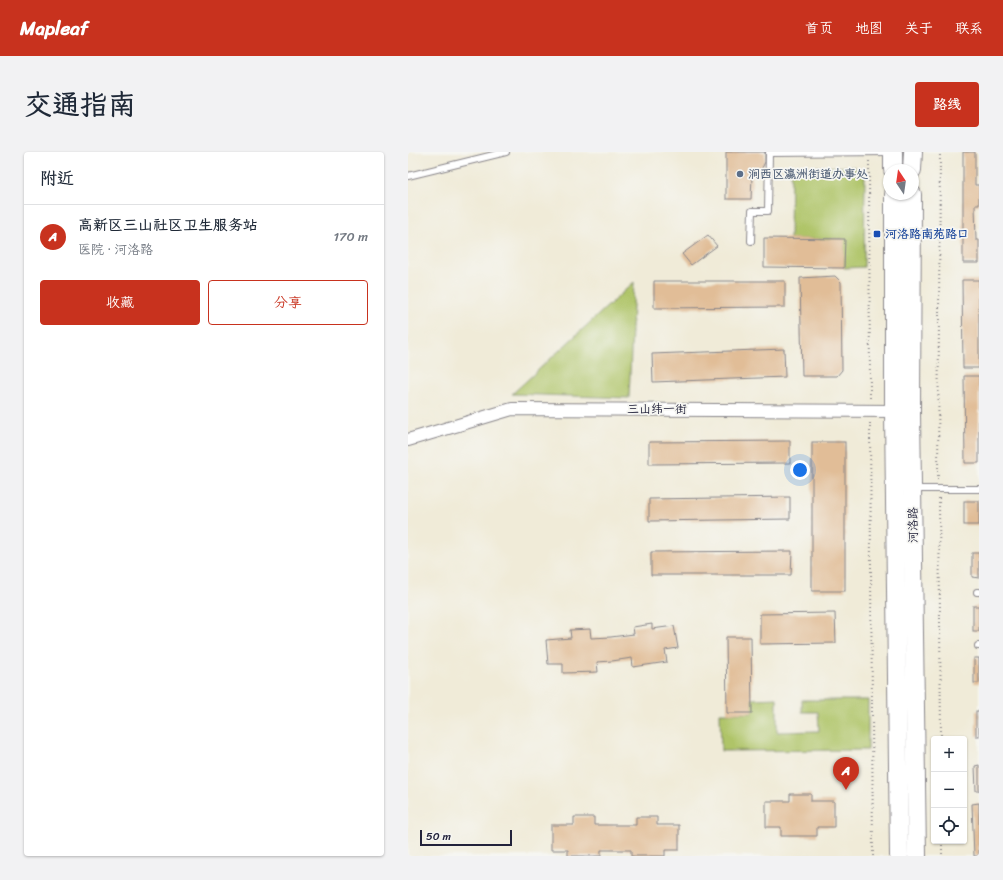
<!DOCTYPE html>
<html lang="zh">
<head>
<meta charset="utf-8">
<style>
  :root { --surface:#fff; --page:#f2f2f3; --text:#1f2937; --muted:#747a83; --line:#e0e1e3; --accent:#c8321e }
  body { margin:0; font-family:Sriracha,"LXGW WenKai TC",sans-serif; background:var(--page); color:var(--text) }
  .controls { position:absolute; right:12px; bottom:12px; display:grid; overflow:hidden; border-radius:4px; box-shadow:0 1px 3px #0004 }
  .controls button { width:36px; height:36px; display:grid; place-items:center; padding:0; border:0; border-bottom:1px solid var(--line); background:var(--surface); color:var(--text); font:20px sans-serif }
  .compass { position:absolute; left:475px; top:12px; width:36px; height:36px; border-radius:50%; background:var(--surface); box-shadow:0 1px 3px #0004; rotate:347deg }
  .scale { position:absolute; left:12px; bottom:10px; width:92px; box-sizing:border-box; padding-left:4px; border:2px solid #22223b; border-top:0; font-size:11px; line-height:14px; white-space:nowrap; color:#22223b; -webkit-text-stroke:3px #f6f6f2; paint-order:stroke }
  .you { position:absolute; left:392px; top:318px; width:14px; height:14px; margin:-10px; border:3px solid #fff; border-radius:50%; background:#1a73e8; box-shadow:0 0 0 6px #1a73e833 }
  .badge { display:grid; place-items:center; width:26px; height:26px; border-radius:50%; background:var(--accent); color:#fff; font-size:13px; font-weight:700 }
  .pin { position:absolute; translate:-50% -33px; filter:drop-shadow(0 1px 2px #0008) }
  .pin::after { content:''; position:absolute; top:21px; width:14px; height:12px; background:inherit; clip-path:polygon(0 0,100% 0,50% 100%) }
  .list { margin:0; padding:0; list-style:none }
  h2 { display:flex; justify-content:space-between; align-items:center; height:52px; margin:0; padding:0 16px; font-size:17px }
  h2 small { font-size:13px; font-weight:400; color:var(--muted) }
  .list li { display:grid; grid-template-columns:26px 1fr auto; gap:12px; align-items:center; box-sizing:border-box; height:64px; padding:0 16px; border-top:1px solid var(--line) }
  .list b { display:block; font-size:15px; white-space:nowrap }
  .list p { margin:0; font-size:13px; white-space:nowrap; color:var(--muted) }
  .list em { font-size:13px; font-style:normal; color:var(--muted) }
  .actions { display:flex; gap:8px; padding:12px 16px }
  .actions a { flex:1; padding:9px 0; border:1px solid var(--accent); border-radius:4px; text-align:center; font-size:14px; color:var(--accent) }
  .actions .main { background:var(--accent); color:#fff }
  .icon { flex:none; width:22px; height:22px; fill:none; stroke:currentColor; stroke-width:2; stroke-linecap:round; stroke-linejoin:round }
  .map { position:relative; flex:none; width:571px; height:704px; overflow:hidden; border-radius:4px }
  header { display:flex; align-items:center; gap:24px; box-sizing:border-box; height:56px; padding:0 20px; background:var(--accent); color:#fff }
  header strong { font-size:19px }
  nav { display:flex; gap:22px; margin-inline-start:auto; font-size:14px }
  .intro { display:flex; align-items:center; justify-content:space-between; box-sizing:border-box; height:96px; padding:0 24px }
  h1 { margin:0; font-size:28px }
  .button { padding:10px 18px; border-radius:4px; background:var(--accent); color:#fff; font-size:14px; font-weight:700 }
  main { display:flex; gap:24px; padding:0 24px }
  aside { flex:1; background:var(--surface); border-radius:4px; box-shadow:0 1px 3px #0004 }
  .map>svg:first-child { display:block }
</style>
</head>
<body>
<header>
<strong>Mapleaf</strong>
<nav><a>首页</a><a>地图</a><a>关于</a><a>联系</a></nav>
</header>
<div class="intro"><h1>交通指南</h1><a class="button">路线</a></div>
<main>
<aside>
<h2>附近<small></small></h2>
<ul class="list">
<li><span class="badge">A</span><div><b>高新区三山社区卫生服务站</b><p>医院 · 河洛路</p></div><em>170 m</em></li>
</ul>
<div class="actions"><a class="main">收藏</a><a>分享</a></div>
</aside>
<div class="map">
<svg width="571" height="704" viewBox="0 0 571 704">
  <rect width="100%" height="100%" fill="#f6f6f2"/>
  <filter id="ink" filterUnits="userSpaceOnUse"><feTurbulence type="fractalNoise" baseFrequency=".025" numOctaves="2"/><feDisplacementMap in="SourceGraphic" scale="8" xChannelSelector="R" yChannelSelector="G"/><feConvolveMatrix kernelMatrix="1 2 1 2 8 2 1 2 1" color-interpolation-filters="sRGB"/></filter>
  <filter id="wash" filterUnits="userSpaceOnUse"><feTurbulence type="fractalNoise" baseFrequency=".012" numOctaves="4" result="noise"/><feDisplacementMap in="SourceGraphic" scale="16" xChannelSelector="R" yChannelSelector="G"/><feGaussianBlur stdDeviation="0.9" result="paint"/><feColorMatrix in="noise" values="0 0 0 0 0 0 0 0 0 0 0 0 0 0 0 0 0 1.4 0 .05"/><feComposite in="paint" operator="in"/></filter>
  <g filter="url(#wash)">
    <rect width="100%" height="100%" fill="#f0ebd8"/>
    <g fill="#afc468" stroke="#687352">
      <polygon points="383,15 447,15 448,23 457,23 456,115 436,116 436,87 382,87"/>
      <polygon points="226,130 221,246 104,242"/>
      <polygon points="369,546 369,580 411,579 410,560 394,560 394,548 460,548 460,598 313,599 312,561 344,561 344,547"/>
    </g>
    <g id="blocks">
      <g fill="#e1bd97">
        <polygon points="318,0 357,0 357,10 354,16 349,21 344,24 343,47 318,47"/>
        <polygon points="555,0 567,0 567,33 571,33 571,53 567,53 568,88 571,88 571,111 555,111"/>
        <polygon points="300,83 309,94 283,113 274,102"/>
        <polygon points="356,86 437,87 436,116 356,115"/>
        <polygon points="427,124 433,130 434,218 429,224 394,224 392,126"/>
        <polygon points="554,128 571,128 571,216 555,216"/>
        <polygon points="246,129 377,129 377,155 246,156"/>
        <polygon points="376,197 377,225 245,230 244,202"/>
        <polygon points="556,224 571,224 571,311 557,311"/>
        <polygon points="382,289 382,311 241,312 241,290"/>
        <rect x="404" y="290" width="33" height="149"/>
        <polygon points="382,345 382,367 241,369 241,347"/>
        <rect x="556" y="349" width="15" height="24"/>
        <polygon points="384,399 383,423 243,423 243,400"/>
        <polygon points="564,401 571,401 571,426 564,425"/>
        <rect x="565" y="454" width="6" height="25"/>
        <polygon points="427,461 428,491 352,492 352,462"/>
        <polygon points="244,472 244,477 266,474 270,496 257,498 259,510 225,515 224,506 204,509 189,510 190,520 155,521 155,512 140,512 138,488 163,486 162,478 182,477 183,486 203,485 226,482 225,475"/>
        <polygon points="318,485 343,485 344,561 319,561"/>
        <rect x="566" y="506" width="5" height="25"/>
        <rect x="568" y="559" width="3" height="25"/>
        <polygon points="571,613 571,639 568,639 567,614"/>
        <polygon points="382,642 403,642 403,649 426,649 426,675 409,675 409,684 373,684 373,675 358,675 358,649 382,649"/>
        <polygon points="571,651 571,704 566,704 564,652"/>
        <polygon points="166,665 186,665 186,673 228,673 228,665 249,665 249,673 271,673 271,698 257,698 257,704 223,704 223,698 193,698 193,704 160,704 160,698 143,698 143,673 166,673"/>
      </g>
    </g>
  </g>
  <g filter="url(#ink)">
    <use href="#blocks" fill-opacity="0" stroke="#89868a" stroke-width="1"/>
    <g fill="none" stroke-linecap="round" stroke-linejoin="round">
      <defs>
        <g id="service">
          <polyline points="361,0 361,1 484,0"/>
          <polyline points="0,24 98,0"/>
          <polyline points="343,89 344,59 360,59 361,1"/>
          <polyline points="506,337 571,337"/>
          <polyline points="569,440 571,440"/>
          <polyline points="570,494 571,494"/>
        </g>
        <polyline id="minor" points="0,288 104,257 492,259"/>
        <g id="primary">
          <polyline points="485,0 485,18"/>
          <polyline points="504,18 505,0"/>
          <polyline points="486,42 486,259 491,704"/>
          <polyline points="504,42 503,260 509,704"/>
        </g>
      </defs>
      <use href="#service" stroke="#89868a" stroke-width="8"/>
      <use href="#minor" stroke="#89868a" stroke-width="14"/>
      <use href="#primary" stroke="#89868a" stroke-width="20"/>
      <g stroke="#89868a" stroke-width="2" stroke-dasharray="1 3" stroke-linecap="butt">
        <polyline points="461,9 462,247"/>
        <polyline points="462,271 465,704"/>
        <polyline points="530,328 532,0"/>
        <polyline points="531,346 533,587"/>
        <polyline points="534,689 534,704"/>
      </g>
      <use href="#service" stroke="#fff" stroke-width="6"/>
      <use href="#minor" stroke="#fff" stroke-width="12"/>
      <use href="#primary" stroke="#fff" stroke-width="18"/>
    </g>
  </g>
  <circle fill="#5c6f8a" stroke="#f6f6f2" stroke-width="1.5" cx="332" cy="22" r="4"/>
  <rect fill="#1a4fb4" stroke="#f6f6f2" stroke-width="1.5" x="465" y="78" width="8" height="8" rx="2"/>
  <g text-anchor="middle" stroke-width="3.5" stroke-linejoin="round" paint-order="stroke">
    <g font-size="12" font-weight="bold" fill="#4e5e75" stroke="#f6f6f2" text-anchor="start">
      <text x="340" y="26">涧西区瀛洲街道办事处</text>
    </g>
    <g font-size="12" font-weight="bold" fill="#164399" stroke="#f6f6f2" text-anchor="start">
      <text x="477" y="86">河洛路南苑路口</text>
    </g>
    <g font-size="12" fill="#22223b" stroke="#f6f6f2">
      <text x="249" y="261">三山纬一街</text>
      <text transform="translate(505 373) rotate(-91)" y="4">河洛路</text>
    </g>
  </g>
</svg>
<div class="controls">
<button>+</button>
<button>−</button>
<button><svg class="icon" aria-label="locate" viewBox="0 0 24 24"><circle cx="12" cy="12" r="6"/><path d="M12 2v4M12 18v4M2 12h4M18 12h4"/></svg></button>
</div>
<svg class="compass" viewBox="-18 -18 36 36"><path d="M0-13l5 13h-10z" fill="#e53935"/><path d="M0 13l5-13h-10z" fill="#747a83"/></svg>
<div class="scale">50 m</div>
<div class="you"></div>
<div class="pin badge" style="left:438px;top:638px">A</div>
</div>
</main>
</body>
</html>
